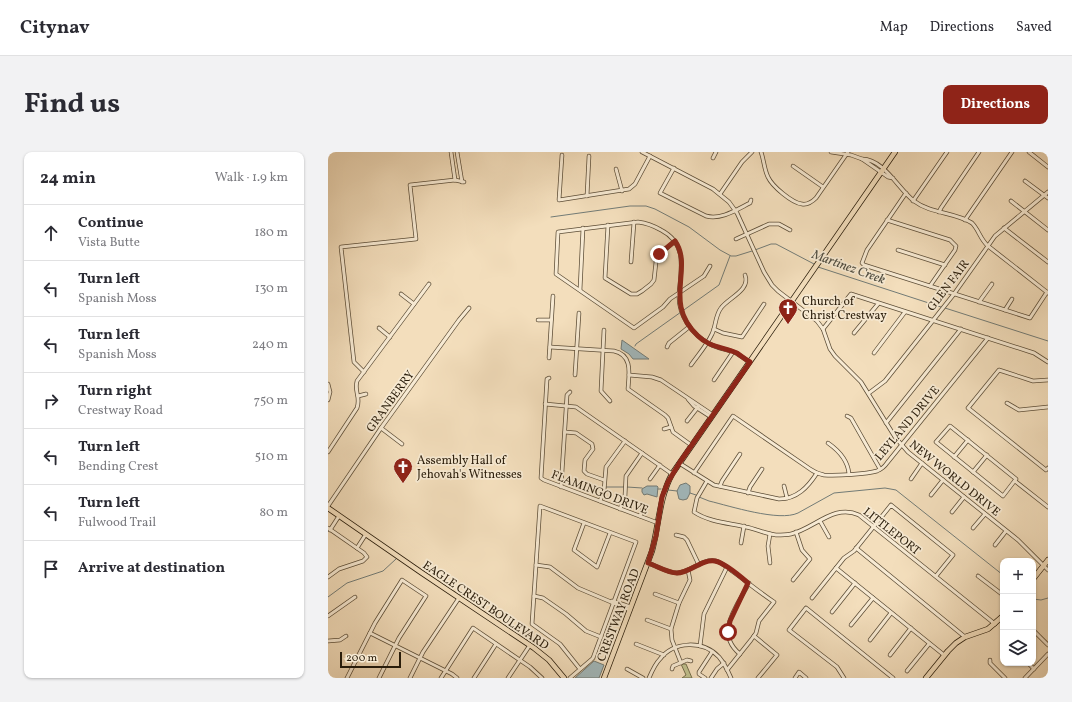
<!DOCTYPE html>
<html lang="en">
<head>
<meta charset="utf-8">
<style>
  :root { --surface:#fff; --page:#f2f2f3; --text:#2b2b33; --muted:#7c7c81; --line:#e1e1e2; --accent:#8f2418 }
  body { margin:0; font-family:Vollkorn,serif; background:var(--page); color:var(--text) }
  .controls { position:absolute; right:12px; bottom:12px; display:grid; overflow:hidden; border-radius:8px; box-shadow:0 1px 3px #0004 }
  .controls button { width:36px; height:36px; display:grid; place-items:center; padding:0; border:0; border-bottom:1px solid var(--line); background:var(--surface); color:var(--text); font:20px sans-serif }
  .scale { position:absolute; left:12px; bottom:10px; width:61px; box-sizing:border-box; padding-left:4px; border:2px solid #2a1d0b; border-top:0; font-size:11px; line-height:14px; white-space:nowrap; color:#2a1d0b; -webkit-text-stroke:3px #f7ead3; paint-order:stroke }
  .stop { position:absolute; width:12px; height:12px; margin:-9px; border:3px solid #8f2418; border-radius:50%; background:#fff }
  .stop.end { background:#8f2418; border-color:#fff; box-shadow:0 1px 4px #0008 }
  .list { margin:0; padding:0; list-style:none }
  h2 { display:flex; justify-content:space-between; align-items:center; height:52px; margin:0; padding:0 16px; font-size:17px }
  h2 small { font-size:13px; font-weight:400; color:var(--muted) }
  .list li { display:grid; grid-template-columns:26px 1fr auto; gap:12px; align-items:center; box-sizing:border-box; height:56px; padding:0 16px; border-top:1px solid var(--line) }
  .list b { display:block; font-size:15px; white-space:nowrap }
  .list p { margin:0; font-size:13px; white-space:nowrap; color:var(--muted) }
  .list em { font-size:13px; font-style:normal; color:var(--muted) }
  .icon { flex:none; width:22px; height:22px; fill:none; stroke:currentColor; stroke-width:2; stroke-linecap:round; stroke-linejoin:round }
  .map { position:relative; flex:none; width:720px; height:526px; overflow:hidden; border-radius:8px }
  header { display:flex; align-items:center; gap:24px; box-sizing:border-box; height:56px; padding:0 20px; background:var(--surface); border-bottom:1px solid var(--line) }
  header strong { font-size:19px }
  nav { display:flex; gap:22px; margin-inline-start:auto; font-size:14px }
  .intro { display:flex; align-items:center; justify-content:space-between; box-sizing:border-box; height:96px; padding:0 24px }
  h1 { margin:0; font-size:28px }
  .button { padding:10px 18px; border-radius:8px; background:var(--accent); color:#fff; font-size:14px; font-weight:700 }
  main { display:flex; gap:24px; padding:0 24px }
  aside { flex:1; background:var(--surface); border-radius:8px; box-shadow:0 1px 3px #0004 }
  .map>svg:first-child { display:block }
</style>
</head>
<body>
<header>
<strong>Citynav</strong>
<nav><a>Map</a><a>Directions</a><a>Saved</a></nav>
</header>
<div class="intro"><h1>Find us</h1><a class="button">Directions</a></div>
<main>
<aside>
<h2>24 min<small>Walk · 1.9 km</small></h2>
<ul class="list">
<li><svg class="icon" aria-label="ahead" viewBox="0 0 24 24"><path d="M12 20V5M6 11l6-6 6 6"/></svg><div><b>Continue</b><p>Vista Butte</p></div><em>180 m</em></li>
<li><svg class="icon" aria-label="left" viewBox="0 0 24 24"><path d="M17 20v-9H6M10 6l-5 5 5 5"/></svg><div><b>Turn left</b><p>Spanish Moss</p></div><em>130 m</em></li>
<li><svg class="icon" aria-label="left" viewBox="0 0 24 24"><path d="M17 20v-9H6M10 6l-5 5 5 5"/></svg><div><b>Turn left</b><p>Spanish Moss</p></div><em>240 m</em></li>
<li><svg class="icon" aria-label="right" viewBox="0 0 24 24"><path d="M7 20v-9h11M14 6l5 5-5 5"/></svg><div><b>Turn right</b><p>Crestway Road</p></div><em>750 m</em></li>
<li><svg class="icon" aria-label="left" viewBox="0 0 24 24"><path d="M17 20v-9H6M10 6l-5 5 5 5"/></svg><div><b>Turn left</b><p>Bending Crest</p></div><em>510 m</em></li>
<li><svg class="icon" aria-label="left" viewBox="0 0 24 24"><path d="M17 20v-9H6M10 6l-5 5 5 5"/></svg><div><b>Turn left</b><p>Fulwood Trail</p></div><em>80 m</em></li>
<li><svg class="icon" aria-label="arrive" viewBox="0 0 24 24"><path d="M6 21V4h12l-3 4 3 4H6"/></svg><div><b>Arrive at destination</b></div></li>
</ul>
</aside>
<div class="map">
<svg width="720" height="526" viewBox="0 0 720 526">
  <rect width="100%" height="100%" fill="#f3debc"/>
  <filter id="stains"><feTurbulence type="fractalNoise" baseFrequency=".005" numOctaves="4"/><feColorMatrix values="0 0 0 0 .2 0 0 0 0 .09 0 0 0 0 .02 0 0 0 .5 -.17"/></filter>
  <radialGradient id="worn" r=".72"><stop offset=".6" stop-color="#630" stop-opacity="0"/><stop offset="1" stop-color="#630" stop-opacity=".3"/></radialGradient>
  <polygon fill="#c0c08d" stroke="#756e4c" points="353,512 358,512 364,526 354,526 358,523"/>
  <g fill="#a2b9bd" stroke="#727b76">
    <polygon points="294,188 321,207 305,207 301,202 293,197"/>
    <polygon points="358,331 362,334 362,341 359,347 355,348 351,347 349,339 352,333"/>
    <polygon points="319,334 329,334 330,335 329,345 319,342 316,343 314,340 314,337"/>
    <polygon points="266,509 276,513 271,526 247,526"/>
  </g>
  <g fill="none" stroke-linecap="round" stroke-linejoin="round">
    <g stroke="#727b76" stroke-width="1">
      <polyline points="223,65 302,54 318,54 327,57 361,75 392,98 403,104 408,104 424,99"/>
      <polyline points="427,98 443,92 448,92 486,112"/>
      <polyline points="490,115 613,155"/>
      <polyline points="617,156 720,189"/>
      <polyline points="307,194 308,192 391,133 402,104"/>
      <polyline points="278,335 296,335"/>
      <polyline points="299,335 314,336"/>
      <polyline points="330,337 333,337"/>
      <polyline points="340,338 349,339"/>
      <polyline points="362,341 368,343"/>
      <path d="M371 345 381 349C402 354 451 370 470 361L506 341 557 336 568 338 573 342 675 423"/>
      <polyline points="0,445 19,431 55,419 68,407"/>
      <polyline points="705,447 713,448 720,446"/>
    </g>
    <defs>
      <g id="minor">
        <polyline points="123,0 127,28"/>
        <polyline points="129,0 134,30"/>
        <polyline points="314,0 385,37 401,50 409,61 436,120 444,133 450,139 489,169 495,177 502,197 507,204 533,230 567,285 580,300 690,388 720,418"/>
        <path d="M433 0C436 8 436 17 440 25 444 34 464 51 474 52 480 53 484 50 488 46L520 0"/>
        <polyline points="503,0 523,3 534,7"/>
        <polyline points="701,0 720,15"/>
        <polyline points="234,3 231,48 301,37 307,32 322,4"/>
        <polyline points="385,6 388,0"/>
        <polyline points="465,14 495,35"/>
        <path d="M346 16 332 41 378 64C393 68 408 58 422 51L423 48"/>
        <polyline points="288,17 294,39"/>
        <path d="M565 26 560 25 534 7C556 7 571 38 586 49 603 62 627 60 644 71 651 78 652 87 660 94L720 141"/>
        <polyline points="697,29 720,46"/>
        <polyline points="578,41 539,98 534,111 536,113 702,166 719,140"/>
        <polyline points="392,42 414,10 424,0"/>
        <polyline points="259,44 261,4"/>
        <polyline points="585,49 619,0"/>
        <polyline points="683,49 720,78"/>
        <polyline points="611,60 613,56 651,0"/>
        <polyline points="559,68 622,88 628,94 627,98 602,134"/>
        <polyline points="637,68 684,0"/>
        <polyline points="280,73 277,126 303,142 309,142 314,139 323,132 326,128 328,110 331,103 347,89"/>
        <polyline points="676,76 720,110"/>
        <polyline points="408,87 441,72 451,72 462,78"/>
        <polyline points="570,98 617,113"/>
        <polyline points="303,110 306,70"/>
        <path d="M382 114 376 124 342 147 335 155 306 176 228 122 230 80 310 70C318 71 326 74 333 78 360 92 353 117 351 142 350 163 364 183 382 192 390 197 400 197 408 201 413 204 417 207 421 210"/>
        <polyline points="252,138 255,76"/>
        <polyline points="73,142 86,152"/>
        <polyline points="651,150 664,132"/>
        <polyline points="677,158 684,147"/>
        <polyline points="210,168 223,168"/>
        <polyline points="51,176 62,185"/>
        <polyline points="386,177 395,181 414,185 436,152"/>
        <polyline points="495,177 523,142 706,201 720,210"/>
        <polyline points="276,178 273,239 282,249"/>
        <polyline points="526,181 550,152"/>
        <path d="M222 195 286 199C305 203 301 222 300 237L337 263 340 266 345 280 363 293"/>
        <polyline points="339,195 341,191 361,175"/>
        <polyline points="546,201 577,160"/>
        <polyline points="221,206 225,144"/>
        <path d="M363 213C370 203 379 193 384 182 388 174 387 164 393 156 400 146 423 138 417 123"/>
        <polyline points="36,220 26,210 13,95 88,87 82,33 127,28 136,30"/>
        <polyline points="247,223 251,161"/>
        <polyline points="301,223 324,225 333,228 385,263"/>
        <polyline points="221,226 219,227 213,326 216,328 330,371"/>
        <polyline points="386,228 405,200"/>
        <polyline points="720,228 705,229 671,218 640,256 718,318 720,316"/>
        <polyline points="0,232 2,240 0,248"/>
        <polyline points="541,241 557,229 626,142 667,84 720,40"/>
        <polyline points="30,244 38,242"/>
        <polyline points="360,247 366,254 383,265"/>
        <polyline points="679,251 691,258 720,255"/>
        <polyline points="217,252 248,255 344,322"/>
        <polyline points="519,264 523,266 552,317"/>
        <polyline points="359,269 370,255"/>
        <polyline points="558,271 633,177"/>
        <polygon points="622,274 688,327 675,344 608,290"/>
        <polyline points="53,276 74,292"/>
        <polyline points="336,277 343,275"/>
        <polyline points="237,280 248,281 264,292 265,297 257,308 256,319 259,322 276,328"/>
        <path d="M500 291C510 298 520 309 521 322"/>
        <path d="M0 300 29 256C33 244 26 241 29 229L101 132"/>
        <polyline points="626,305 640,288"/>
        <path d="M351 311 386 333 451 347C469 347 480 335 489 321"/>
        <polyline points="645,320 659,303"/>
        <path d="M366 321 405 264 482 317C486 320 491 322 496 323 508 324 539 322 549 319 554 317 557 314 559 311L660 186"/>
        <polyline points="322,327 332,313"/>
        <polyline points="583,327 594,311"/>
        <path d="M379 329 369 346 366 360C381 370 401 371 418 375 428 377 438 382 448 383 453 383 458 383 463 382 486 377 506 351 531 363L667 472"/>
        <polyline points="687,329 720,355"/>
        <polyline points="392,334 394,329 412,302"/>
        <polyline points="456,334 459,346"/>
        <polyline points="233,335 239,243 242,240"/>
        <polyline points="420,341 422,335 434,317"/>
        <polyline points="603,343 615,328"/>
        <polyline points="272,349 276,339 278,315 297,289"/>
        <polyline points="0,354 53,276 131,168 141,156"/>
        <polyline points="292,357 297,344 298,324 314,301"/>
        <polyline points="624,360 636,345"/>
        <polyline points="312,364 316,354"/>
        <polyline points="492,369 501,385"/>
        <polyline points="256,371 246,398 269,415 282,381"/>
        <polyline points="0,376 36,401 39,405 35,409 11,417 0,425"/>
        <polyline points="645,376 657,362"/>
        <polyline points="2,378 11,364"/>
        <polyline points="348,383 356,385 359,388 371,413"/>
        <polyline points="413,391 416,374"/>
        <polyline points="667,393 678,379"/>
        <polyline points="29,396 38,382"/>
        <polyline points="528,396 637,485"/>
        <path d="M320 411C329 414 340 421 349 421 363 420 374 406 388 409 393 410 399 415 404 419 418 429 431 440 446 450L431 469 428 481 423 488 399 518"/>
        <polyline points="442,411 440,394 442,382"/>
        <polyline points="208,413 222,415 250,436 302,458"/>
        <polyline points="508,416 616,503"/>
        <polyline points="650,424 675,443"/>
        <polyline points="465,428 482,407 474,398 468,380"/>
        <polyline points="327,442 351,451"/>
        <polyline points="206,444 215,446 238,462 258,479 273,485"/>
        <polyline points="484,446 516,406 526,399 563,353 625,403 608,424"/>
        <polyline points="284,449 303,455"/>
        <polyline points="504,460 527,431"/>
        <polyline points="0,464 27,445"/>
        <polyline points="319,468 343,477"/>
        <polyline points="523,473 545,446"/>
        <polyline points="705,478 720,493"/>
        <polyline points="42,481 124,522 129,526"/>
        <polyline points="426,484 449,503 430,526"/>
        <polyline points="542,488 563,461"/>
        <polyline points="0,489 12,488 18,484"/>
        <polyline points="308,492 336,503"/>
        <polyline points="372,494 376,462 399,415"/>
        <path d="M412 502C386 481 409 454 421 431"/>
        <polyline points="562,503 583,476"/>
        <polyline points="662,508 662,511 677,526"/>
        <polyline points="353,511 344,488 343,477 351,451 362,428 360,418"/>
        <polyline points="700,511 706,517"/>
        <polyline points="299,517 315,526"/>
        <polyline points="344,517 345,514 359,508 363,509"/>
        <polyline points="579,519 601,492"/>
        <polyline points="19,526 47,471 74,428 98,444 71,486 51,526"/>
        <polyline points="82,526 95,500 131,446"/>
        <polyline points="113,526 145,476 202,515 214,526"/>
        <polyline points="146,526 168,492"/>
        <polyline points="180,526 202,493"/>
        <polyline points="242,526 263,508 265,506 308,390 212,354 204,472 232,492 252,517"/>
        <path d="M321 526C324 519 327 512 332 507 346 489 375 488 391 505 396 511 400 519 403 526"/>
        <polyline points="377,526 371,522 371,520 384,500"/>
        <polyline points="383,526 389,517 396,511"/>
        <polyline points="467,526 471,520 478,526"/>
        <polyline points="516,526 509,515 461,478 478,456 565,526"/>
        <polyline points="697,526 720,502"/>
      </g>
      <g id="major">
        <polyline points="0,356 94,421 206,496 221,508 236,526"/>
        <polyline points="705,427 720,408"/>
        <path d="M276 526 324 399C331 373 331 346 344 322L567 0"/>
        <polyline points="598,526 620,499 628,491 637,485 660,477 675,464"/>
      </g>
    </defs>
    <use href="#minor" stroke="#5c4d37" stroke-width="4.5"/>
    <use href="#major" stroke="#2a1d0b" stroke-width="6"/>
    <use href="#minor" stroke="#f7ead3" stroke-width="3"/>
    <use href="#major" stroke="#f3debc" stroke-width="4.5"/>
  </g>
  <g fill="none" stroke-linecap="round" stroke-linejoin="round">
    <path stroke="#8f2418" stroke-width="5" d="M331 102 347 89C366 116 334 151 370 184 381 195 395 195 409 201 413 204 417 207 422 210L352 310 340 330 334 345 328 384 320 411C329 414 340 421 349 421 362 421 373 407 387 409 397 411 412 424 420 431L402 469 400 480"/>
  </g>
  <defs>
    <symbol id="church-pin" viewBox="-11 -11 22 30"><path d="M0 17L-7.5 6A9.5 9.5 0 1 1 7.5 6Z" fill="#8f2418" stroke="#f7ead3"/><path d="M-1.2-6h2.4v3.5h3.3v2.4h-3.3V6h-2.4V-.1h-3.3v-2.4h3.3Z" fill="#fff"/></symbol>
  </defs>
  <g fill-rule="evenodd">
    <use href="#church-pin" x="449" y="145" width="22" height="30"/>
    <use href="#church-pin" x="64" y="304" width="22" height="30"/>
  </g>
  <g text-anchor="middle" stroke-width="3.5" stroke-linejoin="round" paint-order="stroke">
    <g font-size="12" fill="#2a1d0b" stroke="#f7ead3">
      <text transform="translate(620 133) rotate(-53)" y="4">GLEN FAIR</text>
      <text transform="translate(62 249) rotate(-54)" y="4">GRANBERRY</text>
      <text transform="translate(579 271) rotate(-50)" y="4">LEYLAND DRIVE</text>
      <text transform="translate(627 326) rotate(39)" y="4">NEW WORLD DRIVE</text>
      <text transform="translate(272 340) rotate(21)" y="4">FLAMINGO DRIVE</text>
      <text transform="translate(564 379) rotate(38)" y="4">LITTLEPORT</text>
      <text transform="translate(158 453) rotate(34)" y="4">EAGLE CREST BOULEVARD</text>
      <text transform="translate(290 463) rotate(-69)" y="4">CRESTWAY ROAD</text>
    </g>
    <g font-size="12" fill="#2a1d0b" stroke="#f7ead3" text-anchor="start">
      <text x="474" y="153">Church of<tspan x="474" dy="14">Christ Crestway</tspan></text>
      <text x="89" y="312">Assembly Hall of<tspan x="89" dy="14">Jehovah's Witnesses</tspan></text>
    </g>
    <g font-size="13" font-style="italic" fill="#4e4c40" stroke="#f7ead3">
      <text transform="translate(521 114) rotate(20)" y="5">Martinez Creek</text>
    </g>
  </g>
  <rect width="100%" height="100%" filter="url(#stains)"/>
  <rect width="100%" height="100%" fill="url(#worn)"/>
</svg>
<div class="controls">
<button>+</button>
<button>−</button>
<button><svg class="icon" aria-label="layers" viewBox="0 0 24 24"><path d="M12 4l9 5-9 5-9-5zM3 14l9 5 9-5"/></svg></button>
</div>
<div class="scale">200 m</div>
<div class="stop" style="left:400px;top:480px"></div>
<div class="stop end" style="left:331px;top:102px"></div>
</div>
</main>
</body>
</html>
